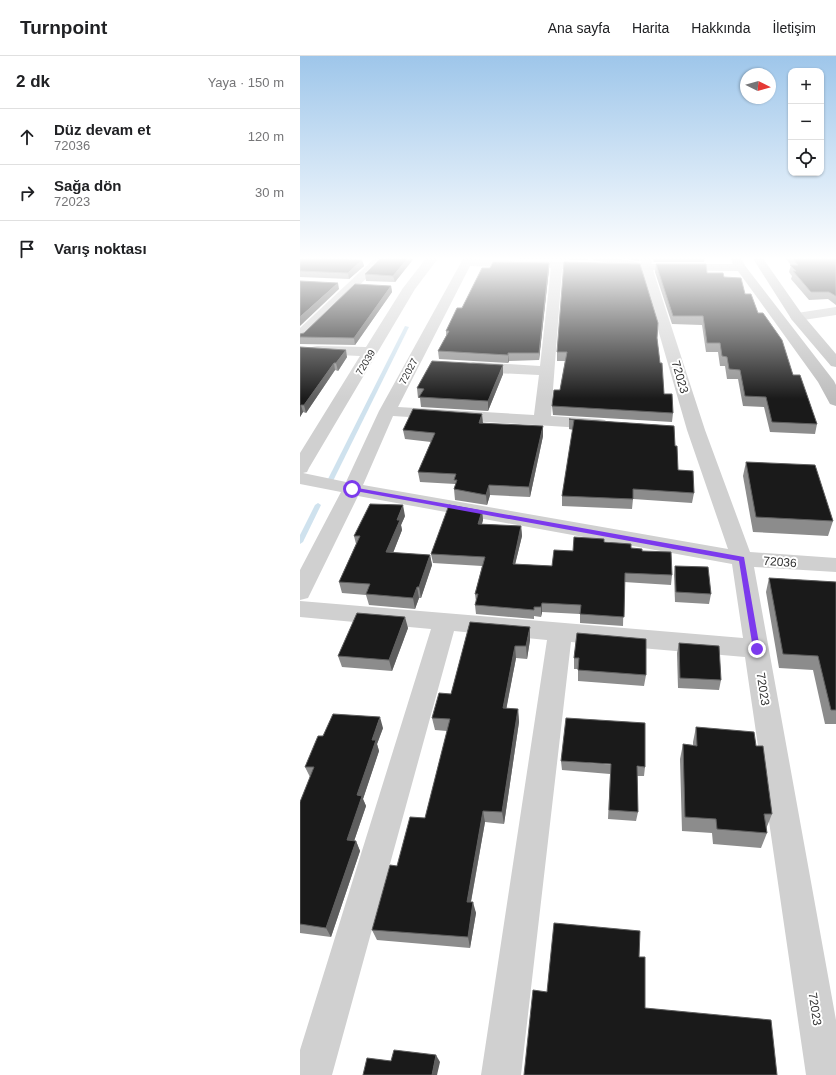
<!DOCTYPE html>
<html lang="tr">
<head>
<meta charset="utf-8">
<style>
  :root { --surface:#fff; --page:#f2f2f2; --text:#202124; --muted:#757577; --line:#e0e0e0 }
  body { margin:0; font-family:Helvetica,sans-serif; background:var(--page); color:var(--text) }
  .controls { position:absolute; right:12px; top:12px; display:grid; overflow:hidden; border-radius:8px; box-shadow:0 1px 3px #0004 }
  .controls button { width:36px; height:36px; display:grid; place-items:center; padding:0; border:0; border-bottom:1px solid var(--line); background:var(--surface); color:var(--text); font:20px sans-serif }
  .compass { position:absolute; left:440px; top:12px; width:36px; height:36px; border-radius:50%; background:var(--surface); box-shadow:0 1px 3px #0004; rotate:95deg }
  .stop { position:absolute; width:12px; height:12px; margin:-9px; border:3px solid #7c3aed; border-radius:50%; background:#fff }
  .stop.end { background:#7c3aed; border-color:#fff; box-shadow:0 1px 4px #0008 }
  .list { margin:0; padding:0; list-style:none }
  h2 { display:flex; justify-content:space-between; align-items:center; height:52px; margin:0; padding:0 16px; font-size:17px }
  h2 small { font-size:13px; font-weight:400; color:var(--muted) }
  .list li { display:grid; grid-template-columns:26px 1fr auto; gap:12px; align-items:center; box-sizing:border-box; height:56px; padding:0 16px; border-top:1px solid var(--line) }
  .list b { display:block; font-size:15px; white-space:nowrap }
  .list p { margin:0; font-size:13px; white-space:nowrap; color:var(--muted) }
  .list em { font-size:13px; font-style:normal; color:var(--muted) }
  .icon { flex:none; width:22px; height:22px; fill:none; stroke:currentColor; stroke-width:2; stroke-linecap:round; stroke-linejoin:round }
  .map { position:relative; flex:none; width:536px; height:1019px; overflow:hidden }
  header { display:flex; align-items:center; gap:24px; box-sizing:border-box; height:56px; padding:0 20px; background:var(--surface); border-bottom:1px solid var(--line) }
  header strong { font-size:19px }
  nav { display:flex; gap:22px; margin-inline-start:auto; font-size:14px }
  main { display:flex }
  aside { flex:1; background:var(--surface) }
  .map>svg:first-child { display:block }
</style>
</head>
<body>
<header>
<strong>Turnpoint</strong>
<nav><a>Ana sayfa</a><a>Harita</a><a>Hakkında</a><a>İletişim</a></nav>
</header>
<main>
<aside>
<h2>2 dk<small>Yaya · 150 m</small></h2>
<ul class="list">
<li><svg class="icon" aria-label="ahead" viewBox="0 0 24 24"><path d="M12 20V5M6 11l6-6 6 6"/></svg><div><b>Düz devam et</b><p>72036</p></div><em>120 m</em></li>
<li><svg class="icon" aria-label="right" viewBox="0 0 24 24"><path d="M7 20v-9h11M14 6l5 5-5 5"/></svg><div><b>Sağa dön</b><p>72023</p></div><em>30 m</em></li>
<li><svg class="icon" aria-label="arrive" viewBox="0 0 24 24"><path d="M6 21V4h12l-3 4 3 4H6"/></svg><div><b>Varış noktası</b></div></li>
</ul>
</aside>
<div class="map">
<svg width="536" height="1019" viewBox="0 0 536 1019">
  <rect width="100%" height="100%" fill="#fff"/>
  <g fill="none" stroke-linecap="round" stroke-linejoin="round">
    <g fill="#cfe2ee" fill-rule="evenodd">
      <polygon points="105,270 109,271 33,425 30,427 28,426 27,425"/>
      <polygon points="18,447 21,449 3,486 0,488 0,479 15,449"/>
    </g>
    <g fill="#d0d0d0" fill-rule="evenodd">
      <polygon points="76,201 88,201 5,283 0,284 0,272"/>
      <path d="M127 201H139L115 233 9 412 7 416 3 417 46 426 79 355 164 201H174V203L293 207 297 208 299 210 297 212 262 213 251 360 299 363 305 364 308 368 305 372 299 373 93 360 63 429 428 493 387 374 340 211 341 201H351L352 211 405 374 450 496 536 502V516L454 511 536 964V1019H506L445 601 271 586 221 1019H181L247 584 154 575 32 1019H0V994L131 573 0 561V545L443 582 432 508 58 440 11 536 8 542 0 544V514L41 436 0 428V397L60 300 17 298 12 297 10 294 12 291 17 290 66 291 103 232ZM170 210 251 212 240 310 173 306 168 308 165 311 168 314 173 316 239 319 234 359 98 351Z"/>
      <polygon points="536,251 536,259 497,265 492,264 490,261 492,258 497,257"/>
    </g>
    <g fill="#bdbdbd" fill-rule="evenodd">
      <polygon points="288,201 310,201 346,208 433,208 430,201 440,201 446,211 534,325 536,329 536,350 530,348 518,326 438,215 346,214 293,204 289,203"/>
      <polygon points="452,201 462,201 502,258 536,298 536,311 531,310 492,264"/>
    </g>
  </g>
  <g fill="#8c8c8c">
    <polygon points="0,201 62,204 64,210 49,223 0,221"/>
    <polygon points="115,201 95,226 66,225 65,218"/>
    <polygon points="210,201 288,201 288,204 210,202"/>
    <polygon points="316,201 340,201 339,205"/>
    <polygon points="352,201 405,201 404,206 354,206"/>
    <polygon points="484,201 536,201 536,249 528,243 509,244 491,223 492,220 489,216 491,209"/>
    <polygon points="356,208 407,217 424,221 445,238 458,257 493,319 517,368 515,378 470,376 464,351 443,350 438,323 427,323 425,310 420,310 418,296 406,296 402,269 372,268 355,216"/>
    <polygon points="249,213 239,304 209,305 208,307 139,303 138,295 146,280 146,275 162,252"/>
    <polygon points="91,230 92,236 55,289 0,288 0,278 4,277"/>
    <polygon points="357,282 360,307 364,338 373,357 372,366 253,359 252,350 260,334 265,305 257,305 257,296"/>
    <polygon points="0,291 47,301 38,315 35,314 6,357 3,356 0,361"/>
    <polygon points="203,309 203,318 188,355 121,351 120,342 118,342 117,332"/>
    <polygon points="269,363 374,370 375,390 378,414 394,437 392,447 333,443 332,453 262,450 262,440 273,374 269,373"/>
    <polygon points="183,367 243,380 230,441 190,439 187,449 155,444 154,433 155,430 155,428 120,426 118,416 131,386 105,383 103,374"/>
    <polygon points="446,406 533,465 528,480 453,476 443,420"/>
    <polygon points="182,455 183,464 182,468 221,470 222,480 215,508 252,510 273,495 304,486 342,495 372,519 371,529 324,526 323,570 280,567 280,558 242,556 241,561 234,560 234,563 176,558 175,549 176,546 175,538 182,510 133,507 131,498"/>
    <polygon points="105,460 101,469 102,474 93,497 130,499 132,509 121,542 119,542 115,553 69,549 66,539 42,537 39,526 56,488 54,480"/>
    <polygon points="375,510 411,538 409,548 375,546 374,519"/>
    <polygon points="469,522 536,526 536,668 525,668 513,614 479,612 466,536"/>
    <polygon points="170,566 230,584 227,603 216,602 206,653 218,653 219,666 204,768 185,766 171,846 176,857 170,892 77,884 72,874 97,810 125,762 147,675 135,674 132,662 151,638"/>
    <polygon points="108,572 92,615 42,611 38,600"/>
    <polygon points="277,577 346,619 344,630 278,625 278,613 274,613 274,602"/>
    <polygon points="379,587 421,624 419,634 378,632 377,597"/>
    <polygon points="396,671 456,690 472,758 466,773 467,777 461,792 413,788 412,777 382,775 380,703 383,688 393,689 393,686"/>
    <polygon points="83,672 77,688 79,695 63,743 66,750 54,785 56,785 60,795 31,881 0,877 0,746 10,721 5,711 23,680"/>
    <polygon points="261,705 345,711 344,720 337,720 338,756 336,765 308,763 310,718 262,714"/>
  </g>
  <g fill="#5f5f5f">
    <polygon points="109,201 115,201 95,226 93,220"/>
    <polygon points="62,204 64,210 49,223 48,217"/>
    <polygon points="249,207 249,213 239,304 239,297"/>
    <polygon points="38,227 39,233 0,270 0,261"/>
    <polygon points="91,230 92,236 55,289 54,282"/>
    <polygon points="46,294 47,301 38,315 36,307"/>
    <polygon points="208,297 209,305 208,307"/>
    <polygon points="34,307 35,314 6,357 4,349"/>
    <polygon points="203,309 203,318 188,355 188,345"/>
    <polygon points="1,349 3,356 0,361 0,350"/>
    <polygon points="182,358 183,367 179,367"/>
    <polygon points="243,370 243,380 230,441 229,431"/>
    <polygon points="189,429 190,439 187,449 186,439"/>
    <polygon points="103,449 105,460 101,469 102,474 89,507 86,496 97,464"/>
    <polygon points="182,455 183,464 179,477 178,468"/>
    <polygon points="221,470 222,480 213,517 213,508"/>
    <polygon points="130,499 132,509 121,542 119,531"/>
    <polygon points="117,531 119,542 115,553 113,542"/>
    <polygon points="242,547 242,556 241,561 241,551"/>
    <polygon points="105,561 108,572 92,615 89,604"/>
    <polygon points="230,571 230,584 227,603 226,590"/>
    <polygon points="215,590 216,602 204,665 203,652"/>
    <polygon points="218,653 219,666 204,768 202,756"/>
    <polygon points="80,661 83,672 77,688 79,695 63,743 66,750 51,794 47,784 57,739 72,684"/>
    <polygon points="183,755 185,766 169,856 167,846"/>
    <polygon points="56,785 60,795 31,881 26,872"/>
    <polygon points="173,846 176,857 170,892 168,881"/>
    <polygon points="136,999 140,1006 137,1019 132,1019"/>
  </g>
  <g fill="#1a1a1a" stroke="#5f5f5f">
    <polygon points="0,201 19,201 62,204 48,217 0,215"/>
    <polygon points="82,201 109,201 93,220 65,218"/>
    <polygon points="491,201 536,201 536,240 529,236 511,236 493,215 496,215 490,209 498,209"/>
    <polygon points="193,206 249,207 239,297 208,297 208,299 138,295 149,275 146,275 157,252 162,252 182,212 190,212"/>
    <polygon points="264,206 340,208 358,267 357,282 360,307 362,307 364,338 372,338 373,357 252,350 254,334 260,334 267,296 257,296"/>
    <polygon points="356,208 406,208 407,217 423,217 424,221 441,222 445,238 451,238 458,257 463,257 482,284 493,319 500,319 517,368 472,366 466,341 445,340 440,314 429,313 427,301 422,300 420,287 407,287 403,260 373,260"/>
    <polygon points="0,225 38,227 0,261"/>
    <polygon points="55,228 91,230 54,282 0,281 0,278 4,277"/>
    <polygon points="0,291 46,294 36,307 34,307 4,349 1,349 0,350"/>
    <polygon points="132,305 203,309 188,345 119,341 124,333 117,332"/>
    <polygon points="113,353 182,358 179,367 243,370 229,431 189,429 186,439 154,433 157,424 154,424 156,418 118,416 135,377 103,374"/>
    <polygon points="269,363 374,370 375,390 377,390 378,414 393,415 394,437 333,433 333,443 262,440 274,364"/>
    <polygon points="446,406 515,409 533,465 456,461"/>
    <polygon points="70,448 103,449 97,464 100,464 86,496 130,499 119,531 117,531 113,542 66,538 70,528 39,526 60,480 54,480"/>
    <polygon points="149,449 182,455 178,468 221,470 213,508 252,510 254,494 273,495 274,481 304,483 304,486 331,488 331,492 342,493 342,495 371,496 372,519 325,517 324,561 280,558 281,549 242,547 241,551 234,551 234,554 175,549 178,538 175,538 185,501 131,498"/>
    <polygon points="375,510 408,511 411,538 376,536"/>
    <polygon points="469,522 536,526 536,654 531,654 518,600 483,598"/>
    <polygon points="57,557 105,561 89,604 38,600"/>
    <polygon points="170,566 230,571 226,590 215,590 203,652 218,653 202,756 183,755 167,846 173,846 168,881 72,874 90,809 97,810 110,761 125,762 150,663 132,662 139,637 151,638"/>
    <polygon points="277,577 346,583 346,619 278,614 279,602 274,602"/>
    <polygon points="379,587 419,590 421,624 380,622"/>
    <polygon points="33,658 80,661 72,684 76,684 57,739 62,740 47,784 56,785 26,872 0,868 0,746 14,711 5,711 18,680 23,680"/>
    <polygon points="266,662 345,667 345,711 337,710 338,756 309,754 311,708 261,705"/>
    <polygon points="396,671 454,676 456,690 463,690 472,758 464,758 467,777 417,773 416,763 385,761 383,688 397,690"/>
    <polygon points="254,867 340,875 339,901 345,901 345,952 471,964 477,1019 224,1019 233,934 247,936"/>
    <polygon points="94,994 136,999 132,1019 63,1019 67,1002 91,1005"/>
  </g>
  <linearGradient id="sky" x2="0" y2="1"><stop stop-color="#9ec6ea"/><stop offset="0.59" stop-color="#fff"/><stop offset="1" stop-color="#fff" stop-opacity="0"/></linearGradient>
  <rect width="536" height="343" fill="url(#sky)"/>
  <polygon fill="#7c3aed" points="52,431 444,501 460,593 457,595 453,593 439,505 50,434 50,432"/>
  <g text-anchor="middle" stroke-width="4" stroke-linejoin="round" paint-order="stroke">
    <g font-size="10" fill="#333" stroke="#fff">
      <text transform="translate(65 306) rotate(-59)" y="4">72039</text>
      <text transform="translate(108 315) rotate(-62)" y="4">72027</text>
    </g>
    <g font-size="12" fill="#333" stroke="#fff">
      <text transform="translate(380 321) rotate(74)" y="4">72023</text>
      <text transform="translate(480 506) rotate(4)" y="4">72036</text>
      <text transform="translate(463 633) rotate(81)" y="4">72023</text>
      <text transform="translate(515 953) rotate(81)" y="4">72023</text>
    </g>
  </g>
</svg>
<div class="controls">
<button>+</button>
<button>−</button>
<button><svg class="icon" aria-label="locate" viewBox="0 0 24 24"><circle cx="12" cy="12" r="6"/><path d="M12 2v4M12 18v4M2 12h4M18 12h4"/></svg></button>
</div>
<svg class="compass" viewBox="-18 -18 36 36"><path d="M0-13l5 13h-10z" fill="#e53935"/><path d="M0 13l5-13h-10z" fill="#757577"/></svg>
<div class="stop" style="left:52px;top:433px"></div>
<div class="stop end" style="left:457px;top:593px"></div>
</div>
</main>
</body>
</html>
